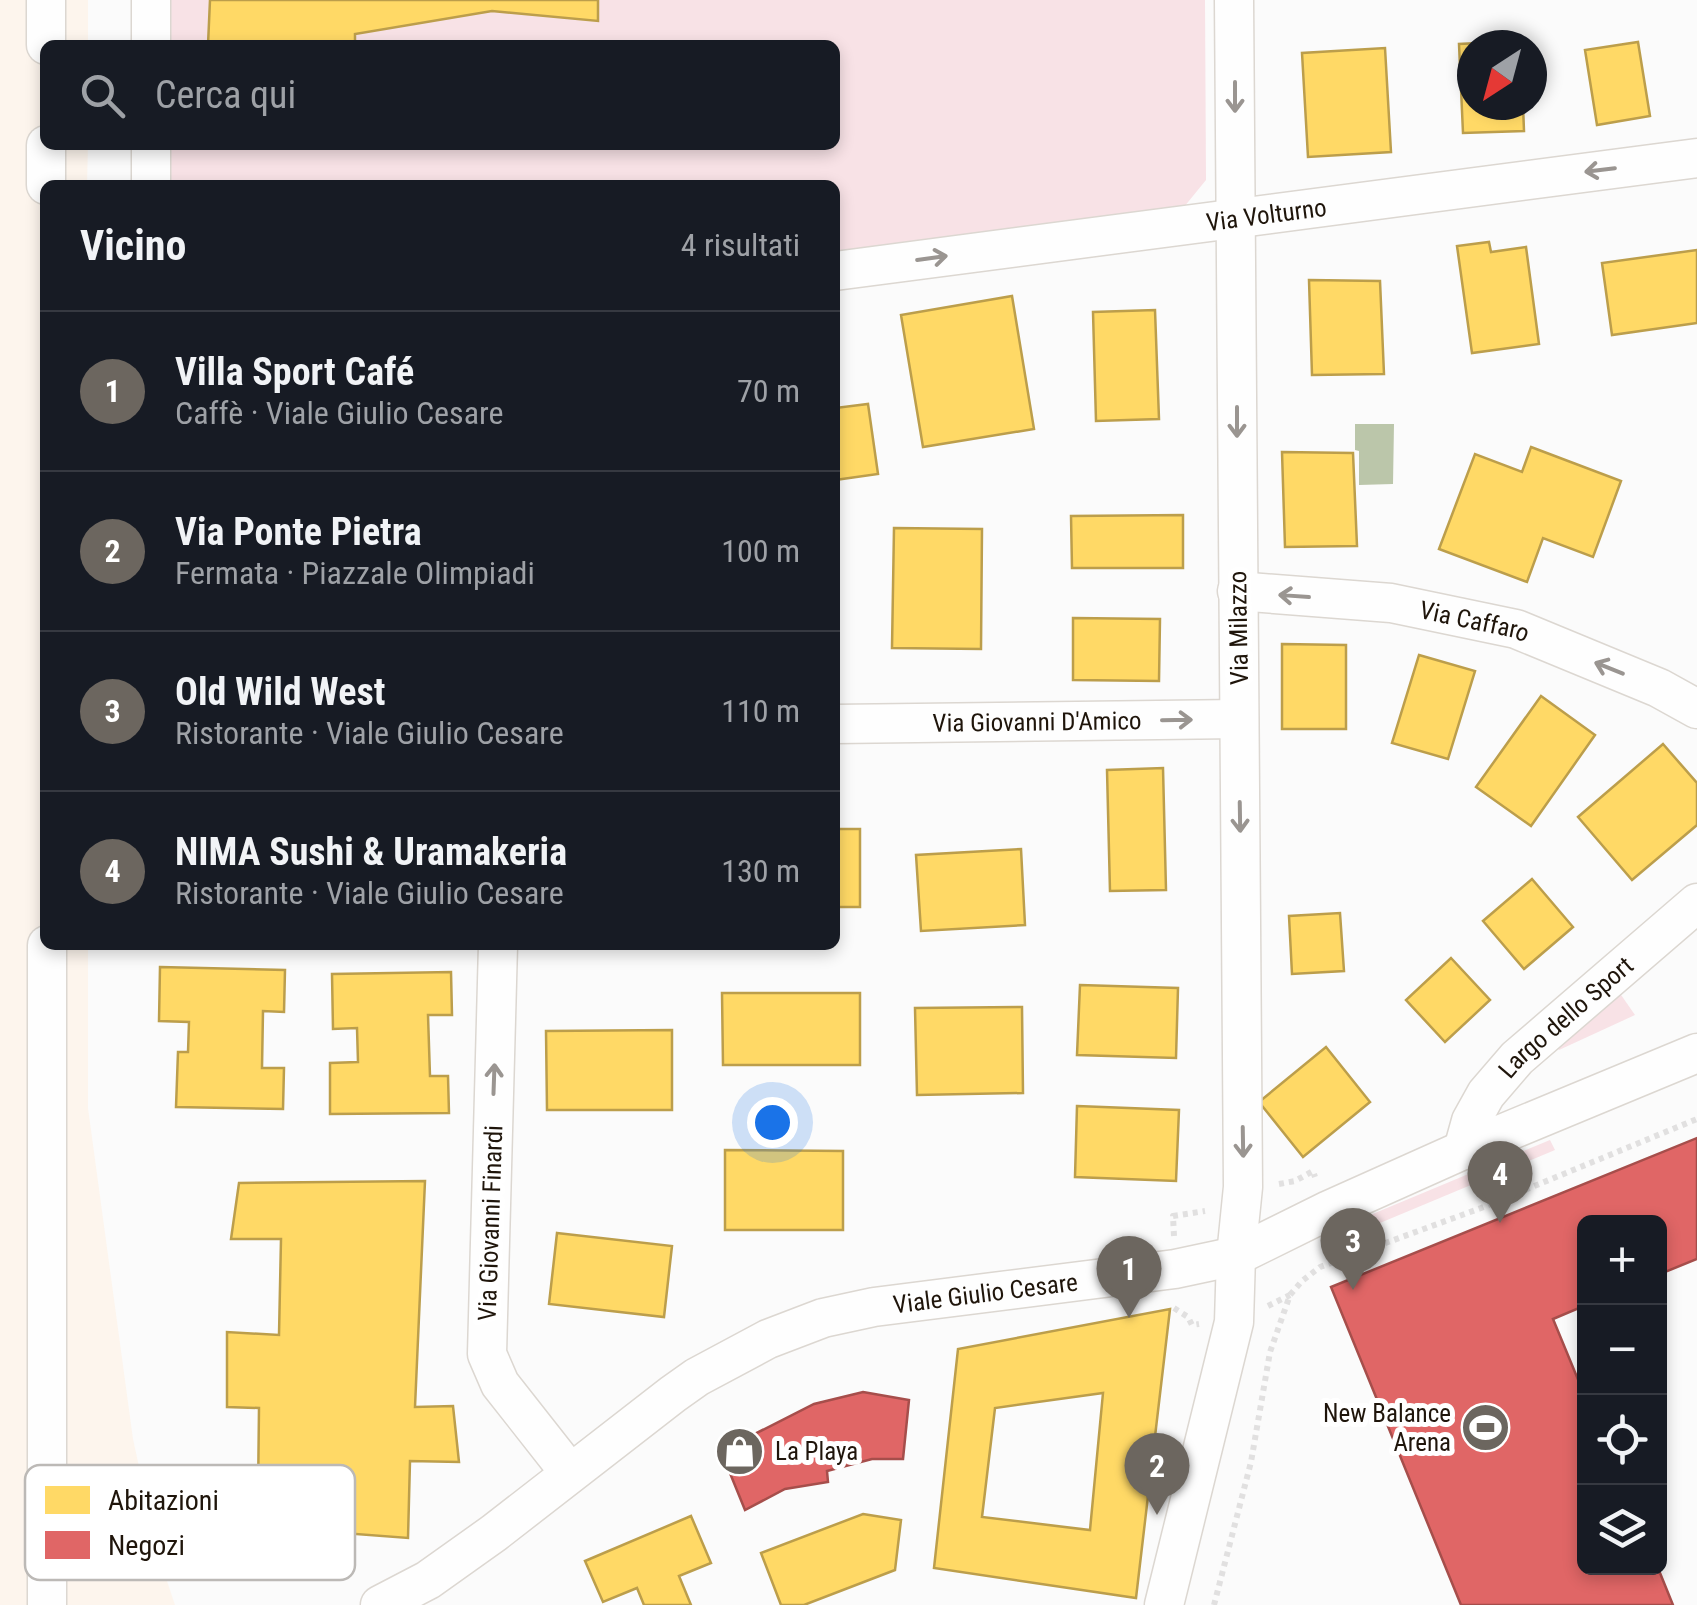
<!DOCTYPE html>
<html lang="it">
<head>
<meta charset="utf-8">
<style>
  :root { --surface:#171b24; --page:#242831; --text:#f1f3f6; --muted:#9ea1a6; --line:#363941; --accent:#6c665f }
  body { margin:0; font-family:"Roboto Condensed",sans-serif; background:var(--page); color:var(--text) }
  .controls { position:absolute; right:30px; bottom:30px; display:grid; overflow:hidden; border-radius:15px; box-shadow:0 5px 15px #0003 }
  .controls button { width:90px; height:90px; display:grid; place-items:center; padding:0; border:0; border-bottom:2px solid var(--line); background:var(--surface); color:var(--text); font:50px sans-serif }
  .compass { position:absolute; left:1457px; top:30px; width:90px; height:90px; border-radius:50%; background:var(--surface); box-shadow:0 5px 15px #0003; rotate:216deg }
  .you { position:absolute; left:772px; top:1122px; width:35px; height:35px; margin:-25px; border:8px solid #fff; border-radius:50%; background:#1a73e8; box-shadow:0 0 0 15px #1a73e833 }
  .badge { display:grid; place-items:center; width:65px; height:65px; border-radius:50%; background:var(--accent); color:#fff; font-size:32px; font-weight:700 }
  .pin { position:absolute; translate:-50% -82px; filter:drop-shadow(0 2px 5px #0008) }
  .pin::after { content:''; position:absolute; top:52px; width:35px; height:30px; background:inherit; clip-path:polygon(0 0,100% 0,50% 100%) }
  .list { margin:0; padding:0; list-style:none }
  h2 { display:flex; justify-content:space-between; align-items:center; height:130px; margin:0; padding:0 40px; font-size:42px }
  h2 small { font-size:32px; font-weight:400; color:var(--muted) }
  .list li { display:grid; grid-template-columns:65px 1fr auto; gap:30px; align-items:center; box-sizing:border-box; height:160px; padding:0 40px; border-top:2px solid var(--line) }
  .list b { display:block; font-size:38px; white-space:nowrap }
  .list p { margin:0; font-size:32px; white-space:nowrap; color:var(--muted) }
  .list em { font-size:32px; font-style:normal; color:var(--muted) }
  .icon { flex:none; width:55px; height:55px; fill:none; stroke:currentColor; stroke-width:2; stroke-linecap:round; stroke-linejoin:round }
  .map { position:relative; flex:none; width:1697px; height:1605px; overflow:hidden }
  .search { position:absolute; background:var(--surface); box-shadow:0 5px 15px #0003; left:40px; top:40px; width:800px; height:110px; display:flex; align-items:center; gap:25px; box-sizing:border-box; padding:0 35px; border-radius:15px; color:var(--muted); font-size:38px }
  .panel { position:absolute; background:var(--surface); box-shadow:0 5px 15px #0003; left:40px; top:180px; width:800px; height:770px; border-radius:15px }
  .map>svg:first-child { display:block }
</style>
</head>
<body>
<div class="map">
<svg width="1697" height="1605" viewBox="0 0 1697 1605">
  <rect width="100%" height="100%" fill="#fbfbfb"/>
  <polygon fill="#fdf5ed" points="0,0 88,0 88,45 45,45 45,145 88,145 87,185 45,185 45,945 88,945 88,1108 133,1439 158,1554 175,1605 0,1605"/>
  <g fill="#f8e2e6">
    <polygon points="169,0 1205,0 1206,180 1184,207 835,253 835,185 169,185 169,145 835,145 835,45 169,45"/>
    <polygon points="1619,992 1635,1015 1559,1050 1555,1045"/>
    <polygon points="1550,1140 1555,1150 1356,1233 1351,1223"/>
  </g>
  <polygon fill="#bbc6aa" points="1355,424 1394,424 1393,484 1359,485 1359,451 1355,450"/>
  <g fill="#ffd966" stroke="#bc9e4b" stroke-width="2.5" fill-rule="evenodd">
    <polygon points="210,0 598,0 598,21 492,11 355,34 355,45 208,45"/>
    <polygon points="1520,41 1521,45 1472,45 1472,105 1523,105 1524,131 1463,133 1459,44"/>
    <polygon points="1638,42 1650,116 1597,125 1585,50"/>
    <polygon points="1385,48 1391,152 1308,157 1302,53"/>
    <polygon points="1489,242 1491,252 1526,247 1539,344 1472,353 1457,246"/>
    <polygon points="1697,250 1697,323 1612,335 1602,263"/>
    <polygon points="1309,280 1380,281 1384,374 1312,375"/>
    <polygon points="1012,296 1034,429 923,447 901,315"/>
    <polygon points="1155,310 1159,419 1096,421 1093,312"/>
    <polygon points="868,404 878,474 835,480 835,408"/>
    <polygon points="1531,447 1621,481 1593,557 1543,538 1527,582 1439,549 1475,454 1522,472"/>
    <polygon points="1282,452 1353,453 1357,546 1285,547"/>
    <polygon points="1183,515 1183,568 1072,568 1071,516"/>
    <polygon points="894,528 982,529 981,649 892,648"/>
    <polygon points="1073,618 1160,619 1159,681 1073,680"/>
    <polygon points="1282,644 1346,645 1346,729 1282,729"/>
    <polygon points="1419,655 1475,671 1448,759 1392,743"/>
    <polygon points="1541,696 1595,735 1531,826 1476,787"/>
    <polygon points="1663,744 1697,783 1697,825 1632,880 1578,817"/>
    <polygon points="1163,768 1166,890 1110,891 1107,770"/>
    <rect x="835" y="829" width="25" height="78"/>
    <polygon points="1021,849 1025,925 921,931 916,855"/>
    <polygon points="1532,879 1573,927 1524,969 1483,921"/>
    <polygon points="1340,913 1344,971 1292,974 1289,916"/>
    <polygon points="1451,958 1490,1000 1445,1042 1406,1000"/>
    <polygon points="160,967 285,970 284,1012 263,1011 262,1068 284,1068 283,1109 176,1107 178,1052 188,1052 189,1022 159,1021"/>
    <polygon points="451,972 452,1015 428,1015 430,1076 448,1076 449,1113 330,1114 330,1063 358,1062 357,1028 333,1029 332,974"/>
    <polygon points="1080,985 1178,988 1176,1058 1077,1055"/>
    <polygon points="722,993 860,993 860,1065 723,1065"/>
    <polygon points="1022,1007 1023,1093 917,1095 915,1008"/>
    <polygon points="672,1030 672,1110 547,1110 546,1031"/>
    <polygon points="1326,1047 1370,1102 1303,1157 1259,1102"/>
    <polygon points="1077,1106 1179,1110 1176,1181 1075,1177"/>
    <polygon points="725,1150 843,1151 843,1230 725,1230"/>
    <polygon points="425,1181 415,1407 453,1406 459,1462 410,1461 408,1538 343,1533 331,1548 311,1563 286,1559 266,1546 255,1523 258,1495 259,1408 227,1407 227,1332 279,1335 281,1239 231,1239 239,1183"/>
    <polygon points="557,1233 672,1246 664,1317 549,1304"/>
    <path d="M1170 1309 1136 1598 934 1568 958 1349ZM1103 1393 1090 1530 982 1517 995 1408Z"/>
    <polygon points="863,1514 901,1520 895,1570 804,1605 781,1605 761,1553"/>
    <polygon points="691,1516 711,1563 679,1576 691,1605 644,1605 637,1588 603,1602 585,1561"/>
  </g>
  <g fill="#e06666" stroke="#a64e4b" stroke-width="2.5">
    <polygon points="1697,1138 1697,1259 1660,1274 1660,1222 1584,1222 1584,1306 1553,1319 1584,1394 1584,1568 1658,1568 1673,1605 1461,1605 1331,1287"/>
    <polygon points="863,1392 909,1400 903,1459 872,1459 827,1471 828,1482 785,1489 745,1510 721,1451 814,1404"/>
  </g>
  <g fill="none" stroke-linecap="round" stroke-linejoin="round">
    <defs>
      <g id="minor">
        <polyline points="46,0 46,45"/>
        <polyline points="151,45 151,0"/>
        <polyline points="46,145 46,185"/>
        <polyline points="151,145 151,185"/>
        <path id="s1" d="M835 271 1697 158"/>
        <path id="s2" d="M1237 591 1391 603 1516 629 1659 688 1697 709"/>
        <path id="s3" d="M835 724 1239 719"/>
        <polyline points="47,945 47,1605"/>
        <polyline points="498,945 487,1354 500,1384 570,1473"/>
        <path id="s4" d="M1463 1150 1471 1121 1486 1094 1517 1058 1697 903"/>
        <path id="s5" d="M380 1605 428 1580 494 1533 673 1394 697 1377 768 1339 823 1318 874 1307 1175 1269 1236 1256 1329 1210 1463 1150 1697 1053"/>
        <polyline points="1164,1605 1234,1322 1236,1256 1243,1187 1234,0"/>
      </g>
    </defs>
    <use href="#minor" stroke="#dcd7d1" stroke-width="41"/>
    <g stroke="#e1e0e0" stroke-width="6" stroke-dasharray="5 5" stroke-linecap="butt">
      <polyline points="1279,1184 1295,1181 1313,1171 1315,1177"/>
      <polyline points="1174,1236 1173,1216 1205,1211"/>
      <polyline points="1268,1306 1290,1295"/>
      <polyline points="1174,1308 1188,1317 1192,1325 1199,1324"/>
      <polyline points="1214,1605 1251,1462 1270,1352 1290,1295 1302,1281 1320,1267 1481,1208 1697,1119"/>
    </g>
    <use href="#minor" stroke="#fefefe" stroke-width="38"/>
  </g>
  <defs><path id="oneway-shaft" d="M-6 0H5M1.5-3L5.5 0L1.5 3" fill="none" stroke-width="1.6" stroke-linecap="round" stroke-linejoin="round" transform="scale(2.5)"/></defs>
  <g stroke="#9a9591">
    <use href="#oneway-shaft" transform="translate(1235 97) rotate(90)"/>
    <use href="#oneway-shaft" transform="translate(1600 170) rotate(173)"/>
    <use href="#oneway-shaft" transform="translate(932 258) rotate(-8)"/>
    <use href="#oneway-shaft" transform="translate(1237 422) rotate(90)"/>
    <use href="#oneway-shaft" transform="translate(1294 596) rotate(-176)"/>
    <use href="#oneway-shaft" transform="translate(1609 668) rotate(-158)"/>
    <use href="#oneway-shaft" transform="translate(1177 720) rotate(-1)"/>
    <use href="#oneway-shaft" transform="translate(1240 817) rotate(89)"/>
    <use href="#oneway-shaft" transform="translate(494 1079) rotate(-88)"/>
    <use href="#oneway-shaft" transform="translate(1243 1142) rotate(89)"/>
  </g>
  <defs>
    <symbol id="stadium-disc" viewBox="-11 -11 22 22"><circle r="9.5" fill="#6c665f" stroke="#fff"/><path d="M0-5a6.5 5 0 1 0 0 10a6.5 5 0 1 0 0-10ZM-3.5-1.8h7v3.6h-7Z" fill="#fff"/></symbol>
    <symbol id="shop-disc" viewBox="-11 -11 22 22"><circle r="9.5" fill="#6c665f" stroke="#fff"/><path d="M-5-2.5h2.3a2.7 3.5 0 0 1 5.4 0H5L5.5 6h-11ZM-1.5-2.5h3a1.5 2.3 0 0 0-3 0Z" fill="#fff"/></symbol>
  </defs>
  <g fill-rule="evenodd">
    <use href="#stadium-disc" x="1458" y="1400" width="55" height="55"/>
    <use href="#shop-disc" x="712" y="1424" width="55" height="55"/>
  </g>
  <g text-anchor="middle" stroke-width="10" stroke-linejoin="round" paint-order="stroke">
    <g font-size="25" fill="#1f150b" stroke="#fff">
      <text dy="9" stroke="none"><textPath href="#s1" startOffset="435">Via Volturno</textPath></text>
      <text dy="9" stroke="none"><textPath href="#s2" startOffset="240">Via Caffaro</textPath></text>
      <text transform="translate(1238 628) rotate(-91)" y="9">Via Milazzo</text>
      <text dy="9" stroke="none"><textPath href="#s3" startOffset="202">Via Giovanni D'Amico</textPath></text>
      <text dy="9" stroke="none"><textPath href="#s4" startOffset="172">Largo dello Sport</textPath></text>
      <text transform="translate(490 1223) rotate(-88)" y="9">Via Giovanni Finardi</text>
      <text dy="9" stroke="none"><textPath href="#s5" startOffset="695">Viale Giulio Cesare</textPath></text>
    </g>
    <g font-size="25" fill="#1f150b" stroke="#fff" text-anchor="end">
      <text x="1451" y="1422">New Balance<tspan x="1451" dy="29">Arena</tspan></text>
      <text x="775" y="1460" text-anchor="start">La Playa</text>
    </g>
  </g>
  <rect x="25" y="1465" width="330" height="115" rx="15" fill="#fff" stroke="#bcb9b6" stroke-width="2.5"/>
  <rect x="45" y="1486" width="45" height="28" fill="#ffd966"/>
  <rect x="45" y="1531" width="45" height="28" fill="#e06666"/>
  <g font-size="28" fill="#1f150b">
    <text x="108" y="1510">Abitazioni</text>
    <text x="108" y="1555">Negozi</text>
  </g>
</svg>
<div class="controls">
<button>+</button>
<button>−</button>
<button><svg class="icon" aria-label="locate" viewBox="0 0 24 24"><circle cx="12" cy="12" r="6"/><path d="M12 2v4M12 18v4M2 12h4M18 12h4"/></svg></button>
<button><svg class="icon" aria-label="layers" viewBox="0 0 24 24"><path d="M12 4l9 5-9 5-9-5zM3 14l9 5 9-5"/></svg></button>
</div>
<svg class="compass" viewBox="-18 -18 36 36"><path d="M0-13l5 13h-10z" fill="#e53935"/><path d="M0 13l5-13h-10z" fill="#9ea1a6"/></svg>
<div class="you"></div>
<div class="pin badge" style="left:1129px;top:1318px">1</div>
<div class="pin badge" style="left:1157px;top:1515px">2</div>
<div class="pin badge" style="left:1353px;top:1290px">3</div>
<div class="pin badge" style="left:1500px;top:1223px">4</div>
<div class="search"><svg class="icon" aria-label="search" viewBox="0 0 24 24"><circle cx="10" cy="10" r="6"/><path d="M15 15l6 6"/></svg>Cerca qui</div>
<section class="panel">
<h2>Vicino<small>4 risultati</small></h2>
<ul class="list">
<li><span class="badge">1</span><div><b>Villa Sport Café</b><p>Caffè · Viale Giulio Cesare</p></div><em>70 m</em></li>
<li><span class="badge">2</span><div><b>Via Ponte Pietra</b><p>Fermata · Piazzale Olimpiadi</p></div><em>100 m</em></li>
<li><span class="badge">3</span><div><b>Old Wild West</b><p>Ristorante · Viale Giulio Cesare</p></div><em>110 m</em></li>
<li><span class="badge">4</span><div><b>NIMA Sushi &amp; Uramakeria</b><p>Ristorante · Viale Giulio Cesare</p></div><em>130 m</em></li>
</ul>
</section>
</div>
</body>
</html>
